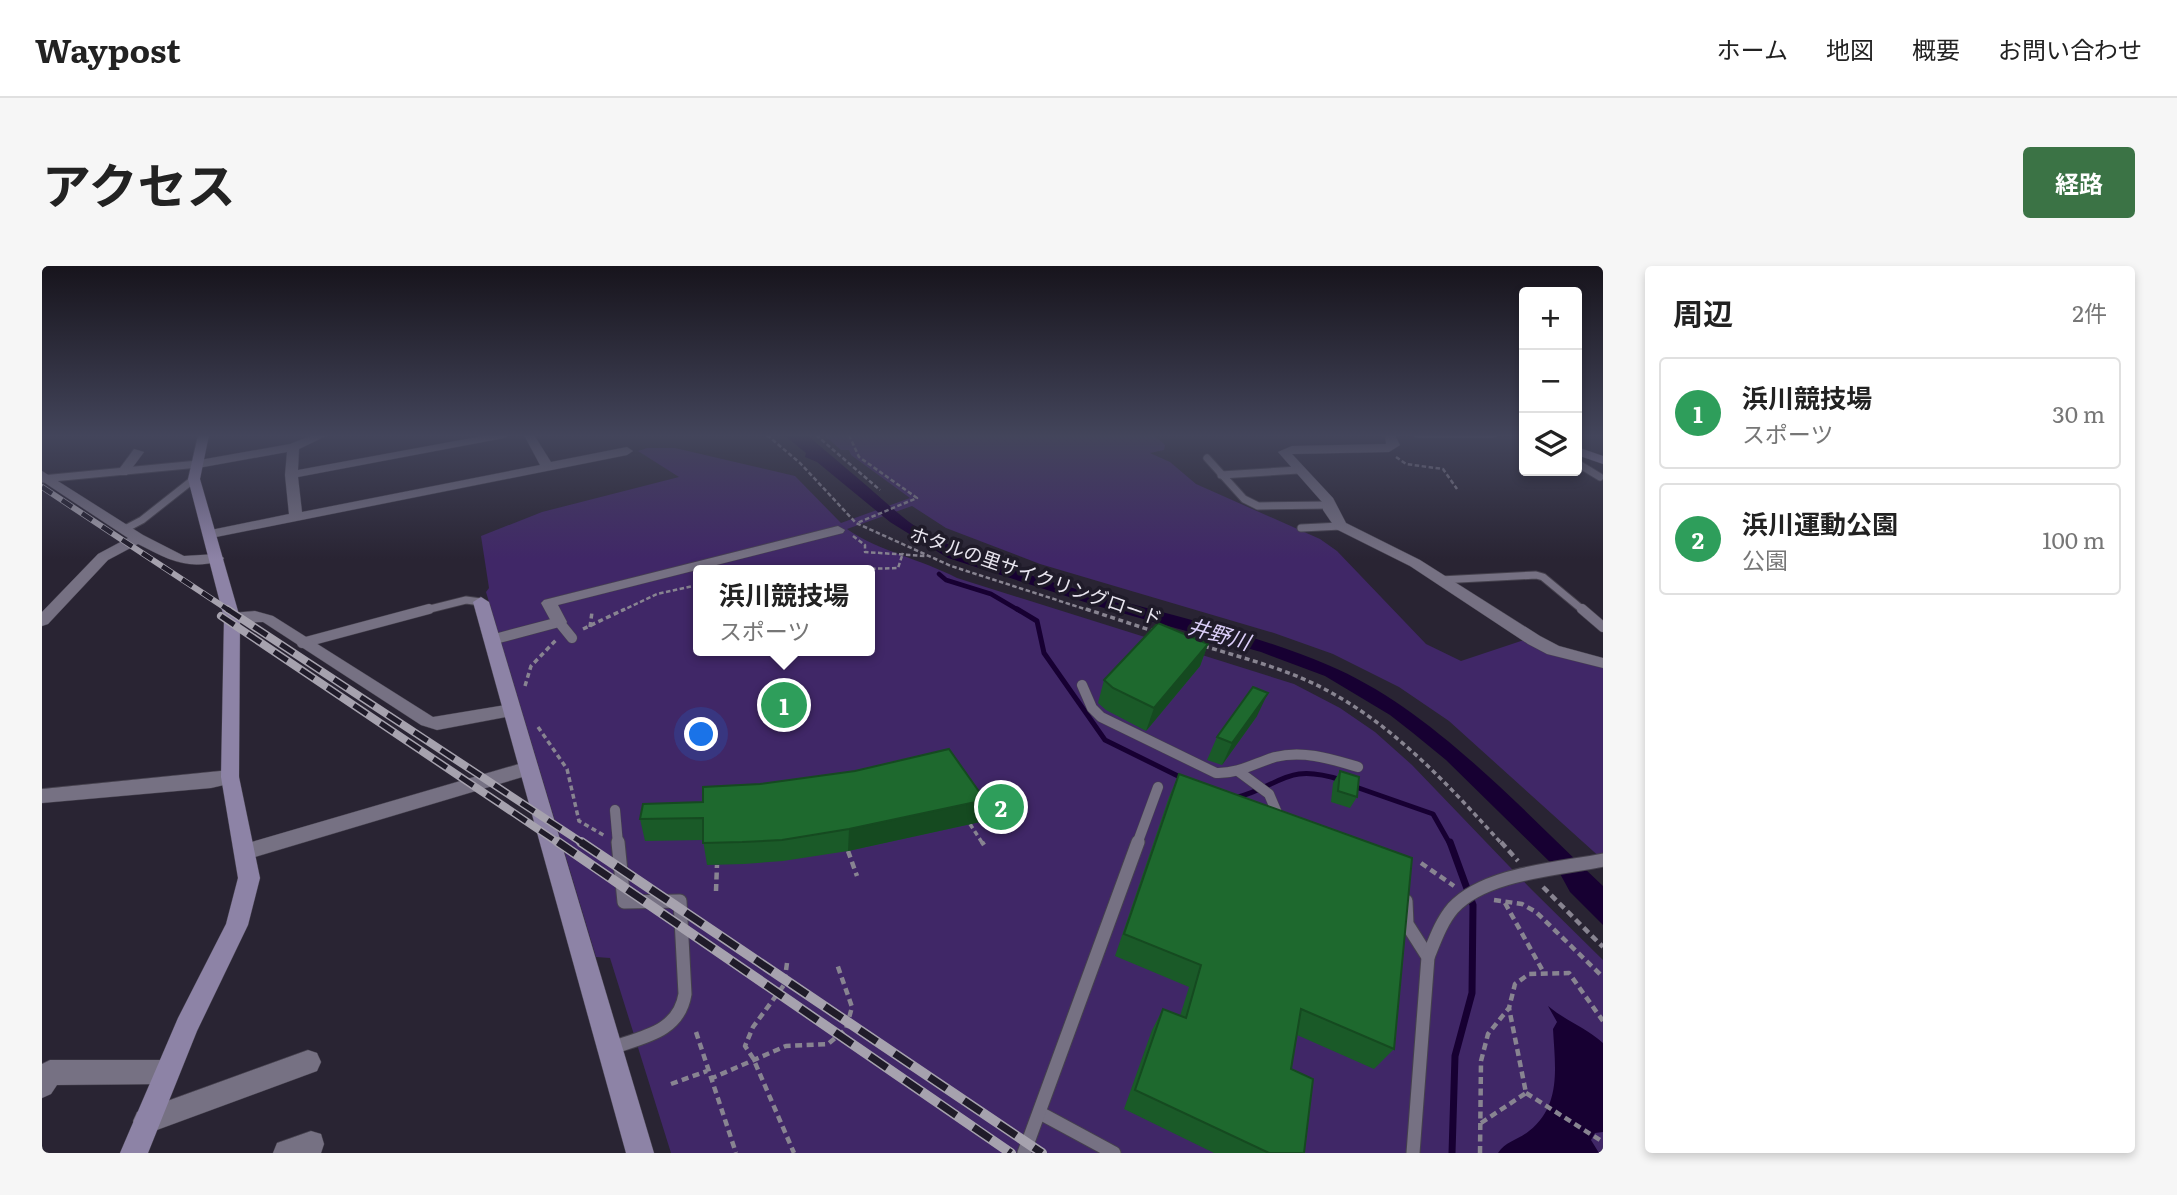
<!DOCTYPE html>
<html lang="ja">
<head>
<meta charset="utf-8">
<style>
  :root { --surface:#fff; --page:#f6f6f6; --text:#222; --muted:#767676; --line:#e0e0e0; --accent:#3b7345 }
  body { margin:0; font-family:Literata,"Noto Sans JP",serif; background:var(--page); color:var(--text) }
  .controls { position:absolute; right:21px; top:21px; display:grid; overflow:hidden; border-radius:7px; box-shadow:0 4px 10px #0003 }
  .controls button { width:63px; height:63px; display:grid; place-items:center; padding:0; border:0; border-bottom:2px solid var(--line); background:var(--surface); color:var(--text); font:35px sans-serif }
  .you { position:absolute; left:660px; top:469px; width:24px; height:24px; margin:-18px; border:5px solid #fff; border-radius:50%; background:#1a73e8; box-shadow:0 0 0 10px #1a73e833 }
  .badge { display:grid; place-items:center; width:46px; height:46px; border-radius:50%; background:var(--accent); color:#fff; font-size:23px; font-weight:700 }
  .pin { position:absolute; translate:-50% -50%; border:4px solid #fff; box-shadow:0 2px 7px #0006 }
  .popup { position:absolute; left:651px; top:299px; width:182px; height:91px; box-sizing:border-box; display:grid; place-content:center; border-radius:7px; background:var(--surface); filter:drop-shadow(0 2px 5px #0005); font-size:23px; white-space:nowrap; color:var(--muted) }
  .popup b { font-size:26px; color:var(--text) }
  .popup::after { content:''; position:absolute; left:50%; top:100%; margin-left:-14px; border:14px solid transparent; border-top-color:var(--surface) }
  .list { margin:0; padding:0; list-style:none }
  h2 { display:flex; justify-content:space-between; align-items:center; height:91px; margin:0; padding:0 28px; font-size:30px }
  h2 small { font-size:23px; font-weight:400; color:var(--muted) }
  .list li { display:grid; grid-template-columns:46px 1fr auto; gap:21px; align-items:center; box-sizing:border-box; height:112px; margin:0 14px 14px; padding:0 14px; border:2px solid var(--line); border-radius:7px }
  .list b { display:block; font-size:26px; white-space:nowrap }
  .list p { margin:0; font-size:23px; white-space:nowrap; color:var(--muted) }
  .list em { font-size:23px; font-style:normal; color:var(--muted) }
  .icon { flex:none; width:38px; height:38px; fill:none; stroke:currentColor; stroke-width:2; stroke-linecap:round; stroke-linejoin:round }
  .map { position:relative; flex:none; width:1561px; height:887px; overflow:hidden; border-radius:7px }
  header { display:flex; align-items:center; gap:42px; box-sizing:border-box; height:98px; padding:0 35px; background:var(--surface); border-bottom:2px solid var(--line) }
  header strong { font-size:33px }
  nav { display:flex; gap:38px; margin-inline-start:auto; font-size:24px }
  .intro { display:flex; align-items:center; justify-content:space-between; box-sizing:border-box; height:168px; padding:0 42px }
  h1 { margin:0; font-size:49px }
  .button { padding:18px 32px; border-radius:7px; background:var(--accent); color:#fff; font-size:24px; font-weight:700 }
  main { display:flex; gap:42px; padding:0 42px }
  aside { flex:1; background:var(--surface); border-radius:7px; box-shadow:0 4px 10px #0003 }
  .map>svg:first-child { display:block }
</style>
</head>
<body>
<header>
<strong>Waypost</strong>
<nav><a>ホーム</a><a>地図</a><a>概要</a><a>お問い合わせ</a></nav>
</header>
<div class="intro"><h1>アクセス</h1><a class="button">経路</a></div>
<main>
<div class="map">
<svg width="1561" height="887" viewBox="0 0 1561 887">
  <rect width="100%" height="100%" fill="#292433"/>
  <path fill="#402767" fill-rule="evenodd" d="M782 169H1112L1123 179 1122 184 1108 187 1128 196 1154 218 1278 273 1295 285 1384 378 1419 395 1482 374 1561 401V594L1407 455 1357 421 1291 388 1232 367 998 298 904 262 870 240 805 263C838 286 879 293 915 312L1252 418 1298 442 1333 466 1370 499 1490 624 1561 694V887H629L568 692 554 691 444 326 447 322 439 270 500 246 637 211 596 185 605 182H633L753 210 799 257 868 232 809 189 807 184H799ZM656 304H828V385H656Z"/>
  <g fill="#170032">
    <path d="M742 169H765C785 186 805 203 825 220 848 240 869 261 897 274 1021 332 1160 346 1286 399 1389 442 1480 544 1561 620V659L1528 626 1516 604 1404 494 1371 467 1348 449 1283 410 1219 386 1055 340 906 292 848 256 775 196 763 191 764 187Z"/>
    <path d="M1506 740C1524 755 1543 761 1561 777V866L1553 867 1549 874 1557 887H1456C1464 875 1476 874 1487 865 1520 839 1513 800 1511 763L1515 756Z"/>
  </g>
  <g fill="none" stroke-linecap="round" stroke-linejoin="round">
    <polyline stroke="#170032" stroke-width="4.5" points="897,308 904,314 949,328 978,345"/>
    <g stroke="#170032" stroke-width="5">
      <polyline points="975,343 995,355 1002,387 1063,474 1142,513"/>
      <polyline points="1311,520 1391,548 1408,578"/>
      <path d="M1193 532C1240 520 1243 496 1299 514"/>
    </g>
    <polyline stroke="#170032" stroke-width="7" points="1408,576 1431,639 1430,727 1413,790 1410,887"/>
    <defs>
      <g id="lane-far2">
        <polyline points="1165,192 1202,233 1216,240 1288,239"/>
        <polyline points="1535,197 1558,211"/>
        <polyline points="1179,209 1256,204"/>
        <polyline points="0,213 156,198"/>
        <polyline points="1259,262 1299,260"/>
        <polyline points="83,263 100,254 152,213"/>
        <polyline points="1398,314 1494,309 1501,311 1542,345"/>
        <polyline points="380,345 424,334 439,336"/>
      </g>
      <g id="lane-far1">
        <polyline points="1540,343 1561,361"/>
        <polyline points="449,374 517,356 530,372"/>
        <polyline points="260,377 387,343"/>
        <path d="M1040 419 1050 442 1059 451 1174 507C1196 508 1213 497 1233 491 1262 484 1289 493 1316 501"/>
        <polyline points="1196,505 1227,528 1238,554"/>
        <polyline points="573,544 576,578"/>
        <polyline points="1095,578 1116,521"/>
      </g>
      <g id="lane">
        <polyline points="1364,635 1365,658 1386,691 1371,887"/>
        <path d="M1386 691C1393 674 1399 656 1411 642 1443 607 1517 603 1561 594"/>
        <path d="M569 782C601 771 637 766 643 728L638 635 582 636 576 576"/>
        <polyline points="998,847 1072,887"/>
        <polyline points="982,887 1096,576"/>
      </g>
      <g id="street">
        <polygon points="271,169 286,169 257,183 256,204 446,169 468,169 462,172 256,211 260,246 498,199 482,169 492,169 509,196 585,181 591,185 585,189 169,272 164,271 164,265 247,248 243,209 245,186 156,202 152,201 152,195 248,178"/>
        <polygon points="1343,169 1353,169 1358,179 1347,186 1250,188 1291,232 1304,257 1378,294 1498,370 1517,380 1561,392 1561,402 1505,388 1486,378 1368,300 1294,263 1281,244 1280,236 1236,186 1250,180 1344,178"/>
        <polygon points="1369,169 1457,169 1451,172 1375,172"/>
        <polygon points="92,183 102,186 85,209 77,209 75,206"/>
        <path d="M0 205 101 269 142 290 175 288 182 292 180 295C143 304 128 294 96 278L66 294 6 358 0 360V346L56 288 86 272 0 215Z"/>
        <polygon points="796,260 803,264 801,267 516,339 525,356 523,359 511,359 499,337 502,334"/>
        <polygon points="213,345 231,350 391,451 470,438 479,444 470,450 395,464 379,459 221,356 190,357 182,352 190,347"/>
        <polygon points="487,495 494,497 496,502 494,507 203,594 196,592 193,586 196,580 203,578"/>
        <polygon points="188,504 195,506 197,511 195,516 169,522 0,537 0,523"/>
        <polygon points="266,784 275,787 279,796 275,805 104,868 95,864 91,855 95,846"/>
        <polygon points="8,794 124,794 133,797 137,806 133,815 124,818 15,819 9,828 0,832 0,798"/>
        <polygon points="269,865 279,868 282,878 279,887 231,887 235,877"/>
      </g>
      <g id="secondary">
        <polygon points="156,169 167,169 158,213 198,352 197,511 218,612 206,659 155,765 106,887 78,887 136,752 184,658 196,612 179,511 182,352 146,213"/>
        <polygon points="1535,181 1561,190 1561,198 1535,189"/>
        <polygon points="439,331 447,336 612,887 584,887 431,336"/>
      </g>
    </defs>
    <use href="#lane-far2" stroke="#45414d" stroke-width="9"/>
    <use href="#lane-far1" stroke="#45414d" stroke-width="11"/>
    <use href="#lane" stroke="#45414d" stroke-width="15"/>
    <use href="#street" stroke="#45414d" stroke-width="1"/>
    <use href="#secondary" stroke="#45414d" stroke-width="1"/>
    <g stroke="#888491" stroke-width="2.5" stroke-dasharray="4.5 2.5" stroke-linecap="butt">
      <polyline points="725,169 758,197 814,257 909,300 1049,345"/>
      <polyline points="774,169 838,224"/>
      <polyline points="807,169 817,191 875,232 815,257"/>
      <polyline points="1354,191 1364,198 1401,203 1415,223"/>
      <polyline points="811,270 823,279 823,286 883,290"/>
      <polyline points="787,304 856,302 861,287"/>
      <polyline points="579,345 615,328 656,319"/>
    </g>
    <g stroke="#888491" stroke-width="3.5" stroke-dasharray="5 3.5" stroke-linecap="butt">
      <polyline points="1044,343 1111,365"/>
      <polyline points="548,361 550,346"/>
      <polyline points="541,363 583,343"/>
      <path d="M1162 380C1204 393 1249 404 1288 426 1356 463 1409 522 1460 578"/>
      <polyline points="483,420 489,400 515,373"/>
      <polyline points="496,461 525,503 537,555 563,570"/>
      <polyline points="928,558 941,578"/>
    </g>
    <g stroke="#888491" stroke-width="4.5" stroke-dasharray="7 4.5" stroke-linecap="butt">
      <polyline points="940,576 942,579"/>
      <polyline points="1459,576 1476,595"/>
      <polyline points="806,585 815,610"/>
      <polyline points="1379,597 1412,620"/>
      <polyline points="1501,621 1561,681"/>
      <polyline points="674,625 675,599"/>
      <polyline points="1452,634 1480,638 1494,646 1561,711"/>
      <polyline points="1463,637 1502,707"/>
      <polyline points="745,697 742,719 711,761 703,780 711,792 752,887"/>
      <polyline points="654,766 694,887"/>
      <polyline points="668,813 744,780 786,778 804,763 810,741 795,698"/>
      <polyline points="629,818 665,805"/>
      <polyline points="1484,827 1561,876"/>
      <polyline points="1439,857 1484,827 1467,742"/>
      <polyline points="1438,887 1439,795 1446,768 1467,742 1473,718 1487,708 1527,707 1561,755"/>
    </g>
    <use href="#lane-far2" stroke="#767183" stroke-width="7"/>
    <use href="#lane-far1" stroke="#767183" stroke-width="10"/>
    <use href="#lane" stroke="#767183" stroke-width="13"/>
    <use href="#street" fill="#767183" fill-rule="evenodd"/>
    <use href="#secondary" fill="#8d83a6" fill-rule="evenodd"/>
    <defs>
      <polyline id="rail-far2" points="0,221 188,345"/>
      <g id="rail-far1">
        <polyline points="185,343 542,578"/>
        <polyline points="179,350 518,578"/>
      </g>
      <g id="rail">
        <polyline points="516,576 969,887"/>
        <polyline points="539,576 1000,887"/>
      </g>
    </defs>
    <use href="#rail-far2" stroke="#a6a2ae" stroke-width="6"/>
    <use href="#rail-far1" stroke="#a6a2ae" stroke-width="8"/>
    <use href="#rail" stroke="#a6a2ae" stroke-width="10"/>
    <use href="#rail-far2" stroke="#1f1b29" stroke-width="4.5" stroke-dasharray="12" stroke-linecap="butt"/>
    <use href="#rail-far1" stroke="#1f1b29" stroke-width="5" stroke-dasharray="16" stroke-linecap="butt"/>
    <use href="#rail" stroke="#1f1b29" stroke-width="7" stroke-dasharray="21" stroke-linecap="butt"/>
  </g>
  <g fill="#1a5a28">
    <polygon points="1166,378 1158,400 1104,465 1064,444 1056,437 1062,414"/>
    <polygon points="1215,450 1180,499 1165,494 1175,471"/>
    <polygon points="1298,505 1315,531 1308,542 1289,536 1291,517"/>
    <polygon points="1137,508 1352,783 1332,803 1255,769 1249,803 1262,887 1172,887 1082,843 1110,764 1121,743 1138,750 1147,721 1073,690 1127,531"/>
    <polygon points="943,534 938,556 806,585 741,595 702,598 665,599 661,574 603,575 598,553"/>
  </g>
  <g fill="#154a20">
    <polygon points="1166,378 1158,400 1104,465 1112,442"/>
    <polygon points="1226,427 1215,450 1180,499 1190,477"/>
    <polygon points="943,534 938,556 806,585 807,563"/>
  </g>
  <g fill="#1e692e" stroke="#154a20" stroke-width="2">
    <polygon points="1116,357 1166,378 1112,442 1071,422 1062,414"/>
    <polygon points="1211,421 1226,427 1190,477 1175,471"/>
    <polygon points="907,483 943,534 807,563 740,574 700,576 661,577 661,552 598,553 601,538 661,536 661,521 718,518 813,505"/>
    <polygon points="1298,505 1317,511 1315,531 1296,525"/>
    <polygon points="1137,508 1370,592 1352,783 1259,743 1249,803 1271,813 1262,887 1227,887 1093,824 1121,743 1144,752 1159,699 1082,668"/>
  </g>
  <linearGradient id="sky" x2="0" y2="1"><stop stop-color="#17141c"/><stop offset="0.58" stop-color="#43455b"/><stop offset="1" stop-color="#43455b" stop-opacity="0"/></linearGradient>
  <rect width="1561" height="293" fill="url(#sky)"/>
  <g text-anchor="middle" stroke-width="7" stroke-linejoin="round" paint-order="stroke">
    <g font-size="19" fill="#e8e5ef" stroke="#1f1b29">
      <text transform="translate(994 310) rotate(19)" y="7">ホタルの里サイクリングロード</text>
    </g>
    <g font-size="21" font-style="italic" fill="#ddd0fb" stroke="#1f1b29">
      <text transform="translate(1177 369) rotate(16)" y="7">井野川</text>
    </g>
  </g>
</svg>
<div class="controls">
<button>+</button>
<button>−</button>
<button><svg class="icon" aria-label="layers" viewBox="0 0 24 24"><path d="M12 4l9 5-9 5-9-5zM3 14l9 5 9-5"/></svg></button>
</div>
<div class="you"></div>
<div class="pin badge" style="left:742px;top:439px;background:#2e9e5b">1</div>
<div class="popup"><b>浜川競技場</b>スポーツ</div>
<div class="pin badge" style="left:959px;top:541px;background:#2e9e5b">2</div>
</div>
<aside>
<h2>周辺<small>2件</small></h2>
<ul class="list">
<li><span class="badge" style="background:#2e9e5b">1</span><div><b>浜川競技場</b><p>スポーツ</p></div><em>30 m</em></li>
<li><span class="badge" style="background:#2e9e5b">2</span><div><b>浜川運動公園</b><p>公園</p></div><em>100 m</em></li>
</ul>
</aside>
</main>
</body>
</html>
